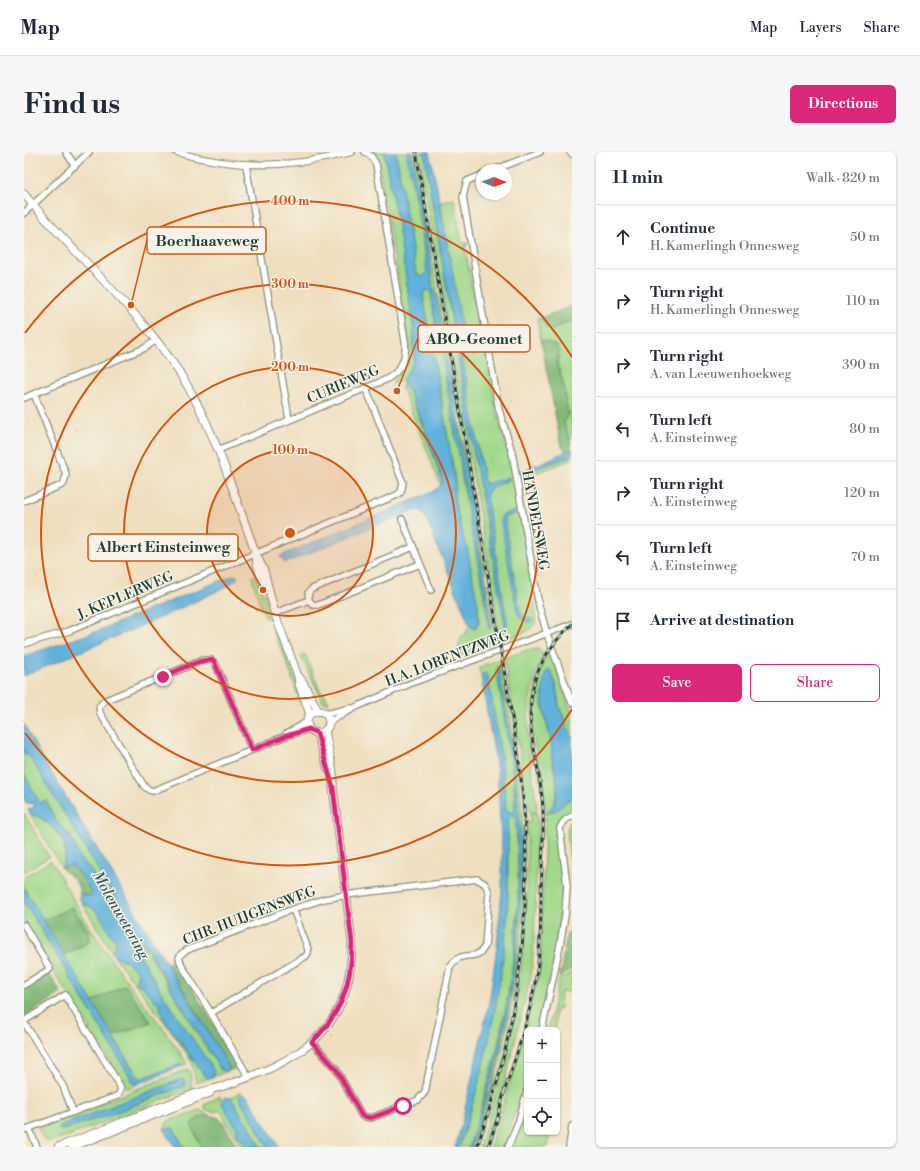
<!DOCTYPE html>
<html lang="en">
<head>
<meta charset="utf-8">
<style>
  :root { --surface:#fff; --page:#f6f6f7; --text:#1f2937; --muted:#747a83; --line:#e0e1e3; --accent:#db2777 }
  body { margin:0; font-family:"Libre Bodoni",serif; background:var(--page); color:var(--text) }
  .controls { position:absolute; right:12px; bottom:12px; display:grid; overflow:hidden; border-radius:6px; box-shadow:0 1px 3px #0004 }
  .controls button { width:36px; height:36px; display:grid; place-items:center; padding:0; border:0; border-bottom:1px solid var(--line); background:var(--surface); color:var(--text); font:20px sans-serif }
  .compass { position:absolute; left:452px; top:12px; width:36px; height:36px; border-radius:50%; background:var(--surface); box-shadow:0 1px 3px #0004; rotate:91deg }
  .stop { position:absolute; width:12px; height:12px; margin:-9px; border:3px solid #db2777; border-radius:50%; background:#fff }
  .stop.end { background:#db2777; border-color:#fff; box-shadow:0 1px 4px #0008 }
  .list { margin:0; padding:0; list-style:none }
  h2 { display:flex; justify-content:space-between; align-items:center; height:52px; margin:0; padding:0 16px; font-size:17px }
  h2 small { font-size:13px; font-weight:400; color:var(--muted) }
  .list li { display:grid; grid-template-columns:26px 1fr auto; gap:12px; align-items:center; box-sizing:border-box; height:64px; padding:0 16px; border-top:1px solid var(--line) }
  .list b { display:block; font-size:15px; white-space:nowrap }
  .list p { margin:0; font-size:13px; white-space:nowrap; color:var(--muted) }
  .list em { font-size:13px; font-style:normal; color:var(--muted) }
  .actions { display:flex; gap:8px; padding:12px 16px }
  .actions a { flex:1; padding:9px 0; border:1px solid var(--accent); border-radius:6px; text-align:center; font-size:14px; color:var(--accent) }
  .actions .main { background:var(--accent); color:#fff }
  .icon { flex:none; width:22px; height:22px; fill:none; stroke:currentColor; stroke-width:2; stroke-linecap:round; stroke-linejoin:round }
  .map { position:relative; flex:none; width:548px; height:995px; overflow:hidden; border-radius:6px }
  header { display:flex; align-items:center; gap:24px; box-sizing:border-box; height:56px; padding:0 20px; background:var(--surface); border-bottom:1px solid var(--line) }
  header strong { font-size:19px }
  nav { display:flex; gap:22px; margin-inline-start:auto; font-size:14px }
  .intro { display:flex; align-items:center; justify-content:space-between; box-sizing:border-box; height:96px; padding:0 24px }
  h1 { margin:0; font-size:28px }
  .button { padding:10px 18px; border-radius:6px; background:var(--accent); color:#fff; font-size:14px; font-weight:700 }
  main { display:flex; gap:24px; padding:0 24px }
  aside { flex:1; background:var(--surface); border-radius:6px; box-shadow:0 1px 3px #0004 }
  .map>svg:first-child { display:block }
</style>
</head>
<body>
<header>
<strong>Map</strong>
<nav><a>Map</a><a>Layers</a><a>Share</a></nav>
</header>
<div class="intro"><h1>Find us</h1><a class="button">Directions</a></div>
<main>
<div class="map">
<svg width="548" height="995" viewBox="0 0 548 995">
  <rect width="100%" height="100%" fill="#f7f3e8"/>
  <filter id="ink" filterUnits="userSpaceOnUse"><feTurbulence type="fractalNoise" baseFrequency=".025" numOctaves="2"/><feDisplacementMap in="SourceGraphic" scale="8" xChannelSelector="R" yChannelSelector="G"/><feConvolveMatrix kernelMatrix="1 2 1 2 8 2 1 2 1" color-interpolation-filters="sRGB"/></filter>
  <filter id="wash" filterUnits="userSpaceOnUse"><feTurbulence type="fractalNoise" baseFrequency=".012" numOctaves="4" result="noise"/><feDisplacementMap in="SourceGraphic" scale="16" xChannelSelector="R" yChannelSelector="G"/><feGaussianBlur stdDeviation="0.9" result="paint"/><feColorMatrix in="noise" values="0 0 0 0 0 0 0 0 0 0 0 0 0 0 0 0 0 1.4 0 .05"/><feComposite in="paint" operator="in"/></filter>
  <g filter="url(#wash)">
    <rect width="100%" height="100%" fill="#efdfbf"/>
    <g fill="#a1d88a" stroke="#608a5f" fill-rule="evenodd">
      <path d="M347 0H360L374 73 390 179 389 196 390 209 379 228 397 270 416 322 418 329 417 334 378 236 379 228 369 232C368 226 379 219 382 211 385 205 385 199 385 192L355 15 352 5Z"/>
      <polygon points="372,0 383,0 403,118 402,122 398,125 392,122"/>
      <path d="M387 0H390L473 490 432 505 437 485 443 481V477L446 474 451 476 454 472 455 465 454 454 430 346 431 330 430 321 399 143 401 139 405 138 407 140 413 183 418 202 432 288 436 307 438 326 461 448 464 475 465 477 467 476 413 153C411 142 406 130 407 119Z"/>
      <path d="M394 0H400L449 296 481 474 483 473V470L462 342 471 334 485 328V325L465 332H462L460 329 438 204 439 201 445 199 447 190 441 194 440 191 416 49 430 47 438 91H443V93L441 94 451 153H454L472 257 486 308 512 458C511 462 512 467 511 471 508 480 486 486 477 488Z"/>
      <polygon points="517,166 523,176 528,178 548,168 548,286 546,287 540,271 544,262 541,238 533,211 536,205 527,191 517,188 513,167"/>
      <polygon points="548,303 548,307 497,327 495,316 500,322"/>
      <polygon points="232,423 239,442 241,441 248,460 247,464 243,467 237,456 228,425"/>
      <polygon points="251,478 254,479 280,550 277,552 259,500 248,479"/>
      <path d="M514 497 519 502 521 501C494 547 506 606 513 656L512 660 508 661H513V665L514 666 510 790 507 824 475 954 462 995H455C492 887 508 778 502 664L504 671H506L507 667 505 651H503L502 658 496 601 480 506 504 498Z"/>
      <polygon points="281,502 297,541 300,541 305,551 299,550 277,504"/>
      <path d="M523 503 530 511 548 563V586L535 554 532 532 527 519 519 542 518 552 527 590 528 606 534 636 530 652 523 661C534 660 538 650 548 646V660L536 666 531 676 539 730 536 765 529 813 514 878H503V923L480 995H466L498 892 516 814 518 772 521 665H522V656L521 655 509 582 510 581 509 579 508 555 512 529Z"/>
      <path d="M477 507C478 522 482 537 484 552 489 580 493 608 496 636 509 758 490 879 451 995H447L467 937 480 881 489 831 495 773 497 692 494 650 489 603 475 518 473 514V521L490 627 491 658 488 660 482 659 477 605 460 522 457 524 455 515Z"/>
      <polygon points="0,601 1,602 4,601 179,891 197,918 204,919 172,931 168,910 163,902 150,883 90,804 102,809 114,820 112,831 119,835 136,854 139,865 180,923 163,880 139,843 101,778 100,771 90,760 85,750 84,744 77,737 65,715 57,709 47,685 31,667 22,648 16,651 0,622"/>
      <polygon points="0,661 25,705 0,720"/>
      <path d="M6 662C20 664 39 683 41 697 42 704 40 710 38 716Z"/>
      <path d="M485 665H491L492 670 494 719V759L489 808 482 855 471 905 449 985 445 995H435C445 967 452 939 459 910 470 863 479 815 483 767 485 733 484 700 483 666Z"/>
      <polygon points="548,669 548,731 543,678 546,670"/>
      <path d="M27 709C47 742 65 777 88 808 112 844 141 875 163 912L117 930 89 884 127 870 101 833 68 850 40 803 67 789 65 780 48 755 19 769 0 736V725Z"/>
      <polygon points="0,749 111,933 103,937 45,842 41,838 0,770"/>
      <polygon points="58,751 67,754 74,760 92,790 91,796 87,798"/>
      <polygon points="548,820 548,840 537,840 536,856 531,860 531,878 524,878 536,824 539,826"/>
      <path d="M164 917C168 920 166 930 168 935L153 942 39 986 26 989H21L14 977V976ZM158 927 160 934 85 963 45 976 35 975Z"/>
      <polygon points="216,940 218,942 215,945 244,995 236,995 225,972 219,966 207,946"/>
      <polygon points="196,944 198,951 213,977 213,982 224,995 217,995 196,958 191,960 182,958 180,953"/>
      <polygon points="503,955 503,980 525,980 524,995 489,995"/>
      <polygon points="175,958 185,963 174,966 167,972 177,995 160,995 149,976 140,977 144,969"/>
    </g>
    <g fill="#80b876" stroke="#507a55">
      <polygon points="548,154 548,168 528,178 523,176 517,166"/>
      <path d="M517 188C525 190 532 192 536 199L533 211 541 238V245L544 262 540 271 546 287 547 297 542 300 537 293Z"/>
      <path d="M48 713 52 716V719L61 728 68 740 66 744 56 742C55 735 52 727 45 723 42 720 40 720 38 716Z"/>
      <polygon points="48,755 65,780 67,789 40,803 19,769"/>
      <polygon points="548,781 548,817 538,824 536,824 543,782"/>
      <polygon points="152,806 157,819 216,915 204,919 205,916 203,911 143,811"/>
      <polygon points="24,820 37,841 0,865 0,835"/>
      <polygon points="101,833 127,870 89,884 68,850"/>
      <polygon points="185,963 195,966 199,970 213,995 177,995 167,972 174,966"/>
    </g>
    <g fill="#61b1dc" stroke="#407788">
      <path d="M360 0H372L392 122 398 125 402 122 403 118 396 68 383 4V0H387L407 115 408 133 412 143 466 462 467 476 466 477 444 358 436 307 432 288 418 202 413 183 407 140 405 138 401 139 399 143 430 321 431 330 430 346 438 383 443 395 454 454 455 470 450 477 446 474 402 366 397 359 393 358 386 360 261 411 256 404 409 340 418 332C419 322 386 238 379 227L390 209 389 196 390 179 374 73Z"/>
      <path d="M400 0H406L428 116 440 191 441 194 449 190 451 191 447 197 439 201 438 204 460 329 462 332C470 330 477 327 485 325L486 327 471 334 462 342 483 470V473L481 474 449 296Z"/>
      <polygon points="548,297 548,303 499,322 498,319"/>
      <path d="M489 359H491V362L482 365 481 369 496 459 500 465 508 467V470C500 471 496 467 493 460L477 369 478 363Z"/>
      <polygon points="210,423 213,424 213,427 200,436 140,464 0,524 0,504 71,480"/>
      <path d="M474 514C477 521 477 530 478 538 482 558 485 577 488 597 492 630 496 660 497 693 499 797 481 897 447 995H445C470 920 488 844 493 765 495 732 495 698 491 665 489 664 485 664 483 667 483 675 485 683 484 691 483 716 485 741 483 767 477 842 460 923 435 995H431L437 974 466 846 473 794 478 739V699L473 618 457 524 460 521 463 522 464 524 477 605 482 659 489 660 491 657 490 627 473 521V515Z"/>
      <path d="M524 517 527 519 532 532 535 554 548 586V646C543 648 541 651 537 655 535 657 529 659 525 661L523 660C540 648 531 621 528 605 527 599 528 594 527 589 523 567 515 553 520 528 521 524 521 520 524 517Z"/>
      <polygon points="0,572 17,604 203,911 205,916 205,918 201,919 197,918 4,602 1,602 0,601"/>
      <path d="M0 622 16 651 22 648 31 667 47 685 57 709 65 715 77 737 84 744 85 750 90 760 100 771 101 778 139 843 189 917 190 920 189 925 185 926 180 923 139 865 136 854 119 835 112 831V826L115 822 114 820 102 809 90 804 87 798 91 796 92 790 90 787C83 778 79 767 72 759 66 752 60 755 55 746L56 742 66 744 68 742 61 728 49 714 47 713 38 716C40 710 42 704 41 697 39 683 20 664 6 662L4 658 9 656 11 652 2 651 0 647Z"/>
      <polygon points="0,736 114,926 118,926 156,912 159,912 158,914 111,933 0,749"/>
      <polygon points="158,927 161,929 160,934 85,963 38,978 36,978 35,976 39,973"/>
      <polygon points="218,942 224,945 255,995 244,995 215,945"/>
      <polygon points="203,945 207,946 219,966 225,972 236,995 224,995 220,988 213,984 213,977 198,951 201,946"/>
      <polygon points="149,976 160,995 151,995 140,977"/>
    </g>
  </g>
  <g filter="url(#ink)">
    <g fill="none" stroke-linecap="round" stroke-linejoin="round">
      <defs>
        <g id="minor">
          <polyline points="42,0 51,14"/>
          <path d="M152 0C211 18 268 16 328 0"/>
          <polyline points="546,0 548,2"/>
          <polyline points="222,13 265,267"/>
          <polyline points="470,18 516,0"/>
          <polyline points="458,23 443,29 439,45 475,258 488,300 515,454 523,482 548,551"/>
          <polyline points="0,61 65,0"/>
          <polyline points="0,246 121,196 132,188"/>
          <path d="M194 298 361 228C377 220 383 207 381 189L352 12 347 4 341 0"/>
          <polyline points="0,349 38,333 40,331 42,322 10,242"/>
          <polyline points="378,367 407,438"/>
          <polyline points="285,448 284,441 288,437 389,395"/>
          <polyline points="251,461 285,448 289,453 294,453 396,412"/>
          <polyline points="0,492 45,479 373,343 377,340 379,331 342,236"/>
          <polyline points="302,562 327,556"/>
          <polyline points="305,570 332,555 390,530 548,472"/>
          <polyline points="262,582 283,570"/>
          <path d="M228 598 129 639 125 638 120 634 76 561C74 554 76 552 82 548L179 508H187L192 513 228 598 259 585 285 577"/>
          <polyline points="0,773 26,817 0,833"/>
          <polyline points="187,861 282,804 284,801 284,797 269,757"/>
          <path d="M0 869 41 843 96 934C97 939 96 941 93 944L0 978"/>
          <polyline points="0,870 39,934 49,960"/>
          <path d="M518 878 536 793 541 763 543 734 536 676C539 669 542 667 548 664"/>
          <path d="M224 924 187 861 158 814 155 806 157 802 163 798 269 757 300 747 329 742 453 727 461 732 465 740 461 794C453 809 444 800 433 807 431 809 428 812 426 814L401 940 394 948 347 966 338 964 312 917 288 890"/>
          <polyline points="5,976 13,995"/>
          <polyline points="484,995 495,968 503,939"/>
          <polyline points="545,995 548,974"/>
        </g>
        <g id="tertiary">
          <path d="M0 42C50 103 112 154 155 220 191 276 209 340 232 402L240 419 251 461"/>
          <polyline points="232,404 233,413 240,434"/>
          <polyline points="249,457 274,524 275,532 286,562"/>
          <polyline points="275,525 279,530 294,559"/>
          <circle cx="294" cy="570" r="11"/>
          <polyline points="293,581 304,617"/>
          <path d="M34 995C80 978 125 959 170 942 180 939 190 937 200 934 275 909 328 880 328 791L309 635V621L301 578"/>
          <polyline points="48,995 186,941"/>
        </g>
      </defs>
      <use href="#minor" stroke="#878e7a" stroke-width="8"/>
      <use href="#tertiary" stroke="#878e7a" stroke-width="9"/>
      <use href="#minor" stroke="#fff" stroke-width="5.5"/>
      <use href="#tertiary" stroke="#fff" stroke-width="7"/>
      <defs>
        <g id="rail">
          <path d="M392 0 486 553C492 588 498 623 500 658 508 772 491 887 453 995"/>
          <path d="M480 941C493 901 507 861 513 819 517 793 517 766 517 740 518 713 520 686 519 658 518 619 501 581 508 541 512 514 528 491 548 472"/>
          <polyline points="464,995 473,968 481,937"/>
        </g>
      </defs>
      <use href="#rail" stroke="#1f3d34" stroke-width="3"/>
      <use href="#rail" stroke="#f7f3e8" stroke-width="1.5" stroke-dasharray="4.5" stroke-linecap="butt"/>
    </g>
  </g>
  <g fill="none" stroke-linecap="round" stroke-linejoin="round" filter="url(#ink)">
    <path stroke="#db2777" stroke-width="5" d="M139 525C149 521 180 504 190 509L228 598 259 585 285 577 293 581 309 635 328 791C328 831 317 862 288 890L312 917 338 964 347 966 379 954"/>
  </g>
  <circle cx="266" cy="381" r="83" fill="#d45610" fill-opacity=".12"/>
  <g fill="none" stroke="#d45610" stroke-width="2">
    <circle cx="266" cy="381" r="83"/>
    <circle cx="266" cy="381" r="166"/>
    <circle cx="266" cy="381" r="249"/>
    <path d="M548 557A332 332 0 0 1 1 581M1 181A332 332 0 0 1 548 205"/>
  </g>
  <g text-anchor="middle" stroke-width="3" stroke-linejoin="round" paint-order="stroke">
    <g font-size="14" fill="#1f3d34" stroke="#f7f3e8">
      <text transform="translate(319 232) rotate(-23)" y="5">CURIEWEG</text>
      <text transform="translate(512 368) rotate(80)" y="5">HANDELSWEG</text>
      <text transform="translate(101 443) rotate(-23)" y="5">J. KEPLERWEG</text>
      <text transform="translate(423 506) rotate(-21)" y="5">H.A. LORENTZWEG</text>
      <text transform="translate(225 763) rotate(-21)" y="5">CHR. HUIJGENSWEG</text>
    </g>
    <g font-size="15" font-style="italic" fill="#305a5e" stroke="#f7f3e8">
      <text transform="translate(97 763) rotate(60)" y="5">Molenwetering</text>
    </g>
  </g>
  <circle cx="266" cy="381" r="6" fill="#d45610" stroke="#f7f3e8" stroke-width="2"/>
  <g font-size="12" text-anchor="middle" font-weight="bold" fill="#d45610" stroke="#f7f3e8" stroke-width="3" stroke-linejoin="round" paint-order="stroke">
    <text x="266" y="53">400 m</text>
    <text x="266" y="136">300 m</text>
    <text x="266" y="219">200 m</text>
    <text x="266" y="302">100 m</text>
  </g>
  <path fill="none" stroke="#d45610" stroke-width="1.5" d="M107 153L123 88M373 239L394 186M239 438L214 395"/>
  <g fill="#d45610" stroke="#f7f3e8" stroke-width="1.5">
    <circle cx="107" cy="153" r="4"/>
    <circle cx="373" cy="239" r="4"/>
    <circle cx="239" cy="438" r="4"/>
  </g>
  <g fill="#f7f3e8" stroke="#d45610" stroke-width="1.5">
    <rect x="123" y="75" width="119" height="27" rx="4"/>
    <rect x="394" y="173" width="112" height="27" rx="4"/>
    <rect x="64" y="382" width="150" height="27" rx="4"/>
  </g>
  <g font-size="15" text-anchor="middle" font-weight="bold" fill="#1f3d34">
    <text x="183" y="94">Boerhaaveweg</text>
    <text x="450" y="192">ABO-Geomet</text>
    <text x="139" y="400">Albert Einsteinweg</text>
  </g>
</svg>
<div class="controls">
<button>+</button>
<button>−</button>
<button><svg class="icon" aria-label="locate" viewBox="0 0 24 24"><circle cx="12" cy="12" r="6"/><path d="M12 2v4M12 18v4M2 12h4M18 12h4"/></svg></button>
</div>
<svg class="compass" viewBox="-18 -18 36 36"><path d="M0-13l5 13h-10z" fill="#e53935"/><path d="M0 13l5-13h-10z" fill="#747a83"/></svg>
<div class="stop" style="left:379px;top:954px"></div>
<div class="stop end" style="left:139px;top:525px"></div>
</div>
<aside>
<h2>11 min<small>Walk · 820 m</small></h2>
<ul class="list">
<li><svg class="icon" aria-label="ahead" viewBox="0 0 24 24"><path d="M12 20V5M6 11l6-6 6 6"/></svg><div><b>Continue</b><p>H. Kamerlingh Onnesweg</p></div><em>50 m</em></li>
<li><svg class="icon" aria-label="right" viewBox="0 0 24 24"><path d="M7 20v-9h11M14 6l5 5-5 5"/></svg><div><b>Turn right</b><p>H. Kamerlingh Onnesweg</p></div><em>110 m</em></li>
<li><svg class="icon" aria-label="right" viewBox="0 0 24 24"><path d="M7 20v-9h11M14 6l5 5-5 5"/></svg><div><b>Turn right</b><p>A. van Leeuwenhoekweg</p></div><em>390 m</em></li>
<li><svg class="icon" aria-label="left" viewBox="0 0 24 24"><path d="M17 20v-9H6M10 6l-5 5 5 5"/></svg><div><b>Turn left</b><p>A. Einsteinweg</p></div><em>80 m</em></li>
<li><svg class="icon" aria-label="right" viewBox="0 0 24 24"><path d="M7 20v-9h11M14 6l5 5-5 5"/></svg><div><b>Turn right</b><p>A. Einsteinweg</p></div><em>120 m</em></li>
<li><svg class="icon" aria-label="left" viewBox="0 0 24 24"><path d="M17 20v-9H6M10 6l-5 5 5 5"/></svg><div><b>Turn left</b><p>A. Einsteinweg</p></div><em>70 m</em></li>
<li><svg class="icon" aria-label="arrive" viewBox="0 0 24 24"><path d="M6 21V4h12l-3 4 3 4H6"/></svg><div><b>Arrive at destination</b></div></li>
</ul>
<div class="actions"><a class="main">Save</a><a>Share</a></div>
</aside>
</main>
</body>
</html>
